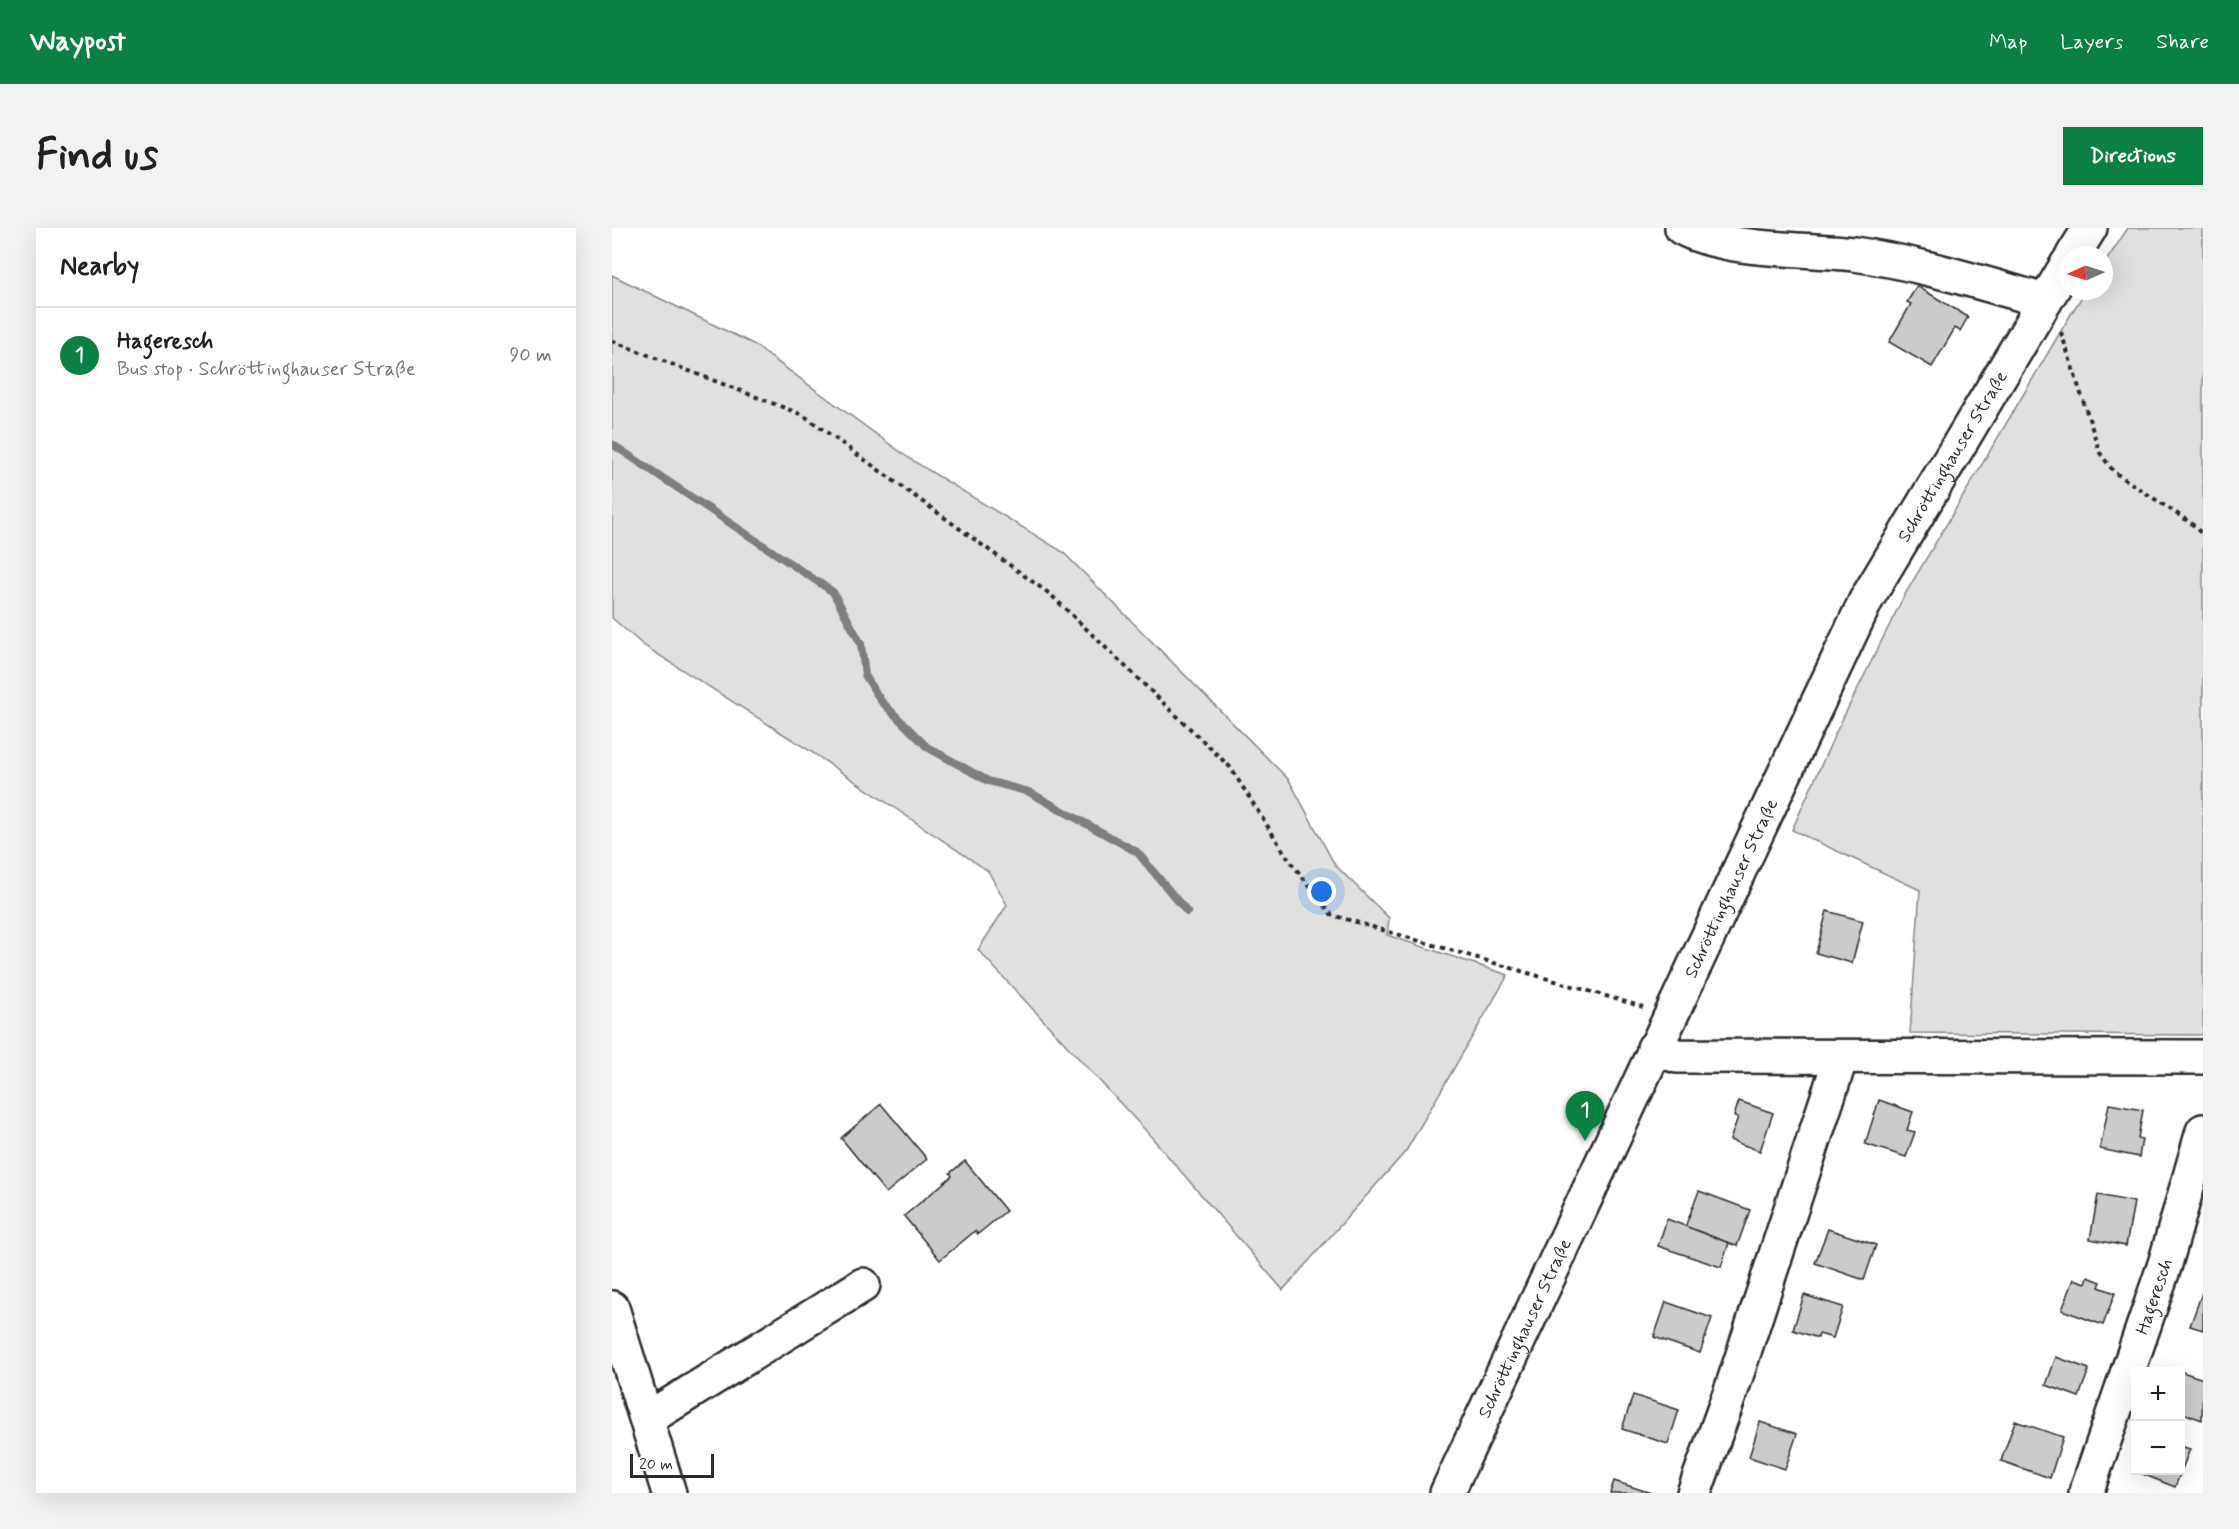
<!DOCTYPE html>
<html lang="en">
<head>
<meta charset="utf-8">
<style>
  :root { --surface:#fff; --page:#f2f2f2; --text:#202124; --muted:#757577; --line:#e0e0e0; --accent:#0b8043 }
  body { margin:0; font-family:Mynerve,sans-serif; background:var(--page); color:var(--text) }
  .controls { position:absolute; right:18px; bottom:18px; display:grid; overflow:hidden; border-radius:0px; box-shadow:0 6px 24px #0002 }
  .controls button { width:54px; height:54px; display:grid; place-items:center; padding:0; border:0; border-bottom:2px solid var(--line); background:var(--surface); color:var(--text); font:30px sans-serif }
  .compass { position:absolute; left:1447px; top:18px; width:54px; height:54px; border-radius:50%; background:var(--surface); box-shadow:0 6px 24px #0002; rotate:267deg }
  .scale { position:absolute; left:18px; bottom:15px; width:84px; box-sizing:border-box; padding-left:6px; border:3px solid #2b2b2b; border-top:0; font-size:16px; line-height:21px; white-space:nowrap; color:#2b2b2b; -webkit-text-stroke:4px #fff; paint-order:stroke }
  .you { position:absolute; left:710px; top:664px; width:21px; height:21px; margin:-15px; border:4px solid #fff; border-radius:50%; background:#1a73e8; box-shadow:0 0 0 9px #1a73e833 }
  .badge { display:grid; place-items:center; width:39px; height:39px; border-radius:50%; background:var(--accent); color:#fff; font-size:20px; font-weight:700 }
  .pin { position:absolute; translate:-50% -50px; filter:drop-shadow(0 2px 3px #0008) }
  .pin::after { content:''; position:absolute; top:32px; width:21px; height:18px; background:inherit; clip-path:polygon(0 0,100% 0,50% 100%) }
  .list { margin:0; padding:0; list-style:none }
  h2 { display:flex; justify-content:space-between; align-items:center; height:78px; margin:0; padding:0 24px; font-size:26px }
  h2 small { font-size:20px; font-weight:400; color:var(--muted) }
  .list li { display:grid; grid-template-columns:39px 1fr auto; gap:18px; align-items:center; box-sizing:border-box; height:96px; padding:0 24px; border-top:2px solid var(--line) }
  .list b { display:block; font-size:22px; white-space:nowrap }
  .list p { margin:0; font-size:20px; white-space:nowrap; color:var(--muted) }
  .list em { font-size:20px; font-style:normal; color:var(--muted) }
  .map { position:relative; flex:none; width:1591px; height:1265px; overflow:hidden; border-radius:0px }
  header { display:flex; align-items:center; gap:36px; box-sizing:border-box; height:84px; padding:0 30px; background:var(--accent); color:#fff }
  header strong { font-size:28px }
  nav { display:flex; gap:33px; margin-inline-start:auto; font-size:21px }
  .intro { display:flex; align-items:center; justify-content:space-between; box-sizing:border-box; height:144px; padding:0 36px }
  h1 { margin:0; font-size:42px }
  .button { padding:15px 27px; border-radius:0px; background:var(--accent); color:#fff; font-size:21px; font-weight:700 }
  main { display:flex; gap:36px; padding:0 36px }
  aside { flex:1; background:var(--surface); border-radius:0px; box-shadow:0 6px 24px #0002 }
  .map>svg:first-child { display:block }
</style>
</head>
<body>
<header>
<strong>Waypost</strong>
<nav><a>Map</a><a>Layers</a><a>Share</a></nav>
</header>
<div class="intro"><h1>Find us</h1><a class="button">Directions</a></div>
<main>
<aside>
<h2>Nearby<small></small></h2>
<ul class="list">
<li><span class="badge">1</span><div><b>Hageresch</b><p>Bus stop · Schröttinghauser Straße</p></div><em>90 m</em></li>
</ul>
</aside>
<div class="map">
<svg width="1591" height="1265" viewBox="0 0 1591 1265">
  <rect width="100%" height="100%" fill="#fff"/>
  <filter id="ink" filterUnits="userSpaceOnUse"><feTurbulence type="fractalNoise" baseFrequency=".0167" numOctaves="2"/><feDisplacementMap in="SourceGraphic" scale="12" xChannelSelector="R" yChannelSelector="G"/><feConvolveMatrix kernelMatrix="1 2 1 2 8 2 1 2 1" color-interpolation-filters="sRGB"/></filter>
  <g filter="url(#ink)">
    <g fill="#e0e0e0" stroke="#868686" stroke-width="1.5">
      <polygon points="1516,0 1591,0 1591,807 1298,805 1308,662 1180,602 1224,504 1292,368 1462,81 1474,63 1492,63 1492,36"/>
      <polygon points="0,47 141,116 298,231 451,324 677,552 723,637 777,690 775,707 896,747 794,923 671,1062 535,904 366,722 395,677 376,643 195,521 31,417 0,390"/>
    </g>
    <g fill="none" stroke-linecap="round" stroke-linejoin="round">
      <polyline stroke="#7e7e7e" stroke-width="8" points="0,216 221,364 249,416 253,447 269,473 315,519 376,553 417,564 525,624 575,684"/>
    </g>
    <g fill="#cbcbcb" stroke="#2b2b2b" stroke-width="1.5">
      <polygon points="1305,58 1356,89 1348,103 1343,100 1320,139 1277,114 1299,76 1295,74"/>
      <polygon points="1215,683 1251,693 1240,735 1204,725"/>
      <polygon points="1267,872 1301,884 1295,902 1303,904 1294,929 1253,916"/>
      <polygon points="1127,873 1161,885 1148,923 1118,912 1126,889 1122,888"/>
      <polygon points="269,876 315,931 274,965 229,910"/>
      <polygon points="1497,876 1531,882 1526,910 1530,911 1527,929 1488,921"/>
      <polygon points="353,933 394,983 366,1006 363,1003 328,1032 292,988 340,948 338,945"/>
      <polygon points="1087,963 1138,982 1125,1018 1073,999"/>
      <polygon points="1486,967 1522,974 1514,1018 1478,1011"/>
      <polygon points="1055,991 1117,1015 1109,1039 1046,1018"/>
      <polygon points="1216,1001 1264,1017 1252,1052 1203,1035"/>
      <polygon points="1476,1049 1489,1054 1487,1059 1503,1065 1491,1097 1450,1082 1462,1051 1474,1055"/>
      <polygon points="1591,1062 1591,1102 1578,1098"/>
      <polygon points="1192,1067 1231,1079 1221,1110 1207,1106 1206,1110 1181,1102"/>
      <polygon points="1054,1074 1100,1090 1088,1125 1042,1109"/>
      <polygon points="1444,1129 1477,1141 1467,1169 1434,1157"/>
      <polygon points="1562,1141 1591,1151 1590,1192 1568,1184 1568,1144 1562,1144"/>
      <polygon points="1021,1167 1067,1182 1056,1216 1010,1201"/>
      <polygon points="1403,1193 1451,1209 1438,1250 1389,1233"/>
      <polygon points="1148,1194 1185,1206 1173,1241 1137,1229"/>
      <polygon points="1568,1218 1578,1221 1563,1259 1528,1245 1529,1242 1568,1242"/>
      <polygon points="1002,1253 1039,1265 998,1265"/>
    </g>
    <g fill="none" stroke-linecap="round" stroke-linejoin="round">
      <defs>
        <g id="minor">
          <path d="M1070 0C1115 24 1192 20 1242 26 1307 35 1369 55 1433 73"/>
          <polyline points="1042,820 1065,828 1591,829"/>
          <polyline points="0,1080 57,1265"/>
          <polyline points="35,1191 251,1057"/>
          <polyline points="1082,1265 1121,1157 1229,829"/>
          <path id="s1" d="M1474 1265 1553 1036 1591 903"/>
        </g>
        <g id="major">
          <polyline points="1461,27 1478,0"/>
          <path id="s2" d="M835 1265 1254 372 1456 35"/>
        </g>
      </defs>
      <use href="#minor" stroke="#2b2b2b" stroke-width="38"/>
      <use href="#major" stroke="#2b2b2b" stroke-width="38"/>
      <g stroke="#2b2b2b" stroke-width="4" stroke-dasharray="4.5 4.5" stroke-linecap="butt">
        <polyline points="1449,104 1488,225 1502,244 1579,295 1591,307"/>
        <polyline points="0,113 191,187 439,367 618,539 677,632 720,687 1031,779"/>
      </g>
      <use href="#minor" stroke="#fff" stroke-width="33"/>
      <use href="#major" stroke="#fff" stroke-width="33"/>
    </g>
  </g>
  <g text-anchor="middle" stroke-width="5" stroke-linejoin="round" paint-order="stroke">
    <g font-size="18" fill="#2b2b2b" stroke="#fff">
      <text dy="6" stroke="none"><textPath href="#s2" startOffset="1154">Schröttinghauser Straße</textPath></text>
      <text dy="6" stroke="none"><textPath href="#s2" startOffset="668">Schröttinghauser Straße</textPath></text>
      <text dy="6" stroke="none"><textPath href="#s1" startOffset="208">Hageresch</textPath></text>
      <text dy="6" stroke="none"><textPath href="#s2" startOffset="182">Schröttinghauser Straße</textPath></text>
    </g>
  </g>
</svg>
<div class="controls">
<button>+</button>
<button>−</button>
</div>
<svg class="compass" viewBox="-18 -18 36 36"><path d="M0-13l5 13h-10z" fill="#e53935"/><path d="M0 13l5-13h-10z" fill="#757577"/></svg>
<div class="scale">20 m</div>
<div class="you"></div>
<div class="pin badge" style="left:973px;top:913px">1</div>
</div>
</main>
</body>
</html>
